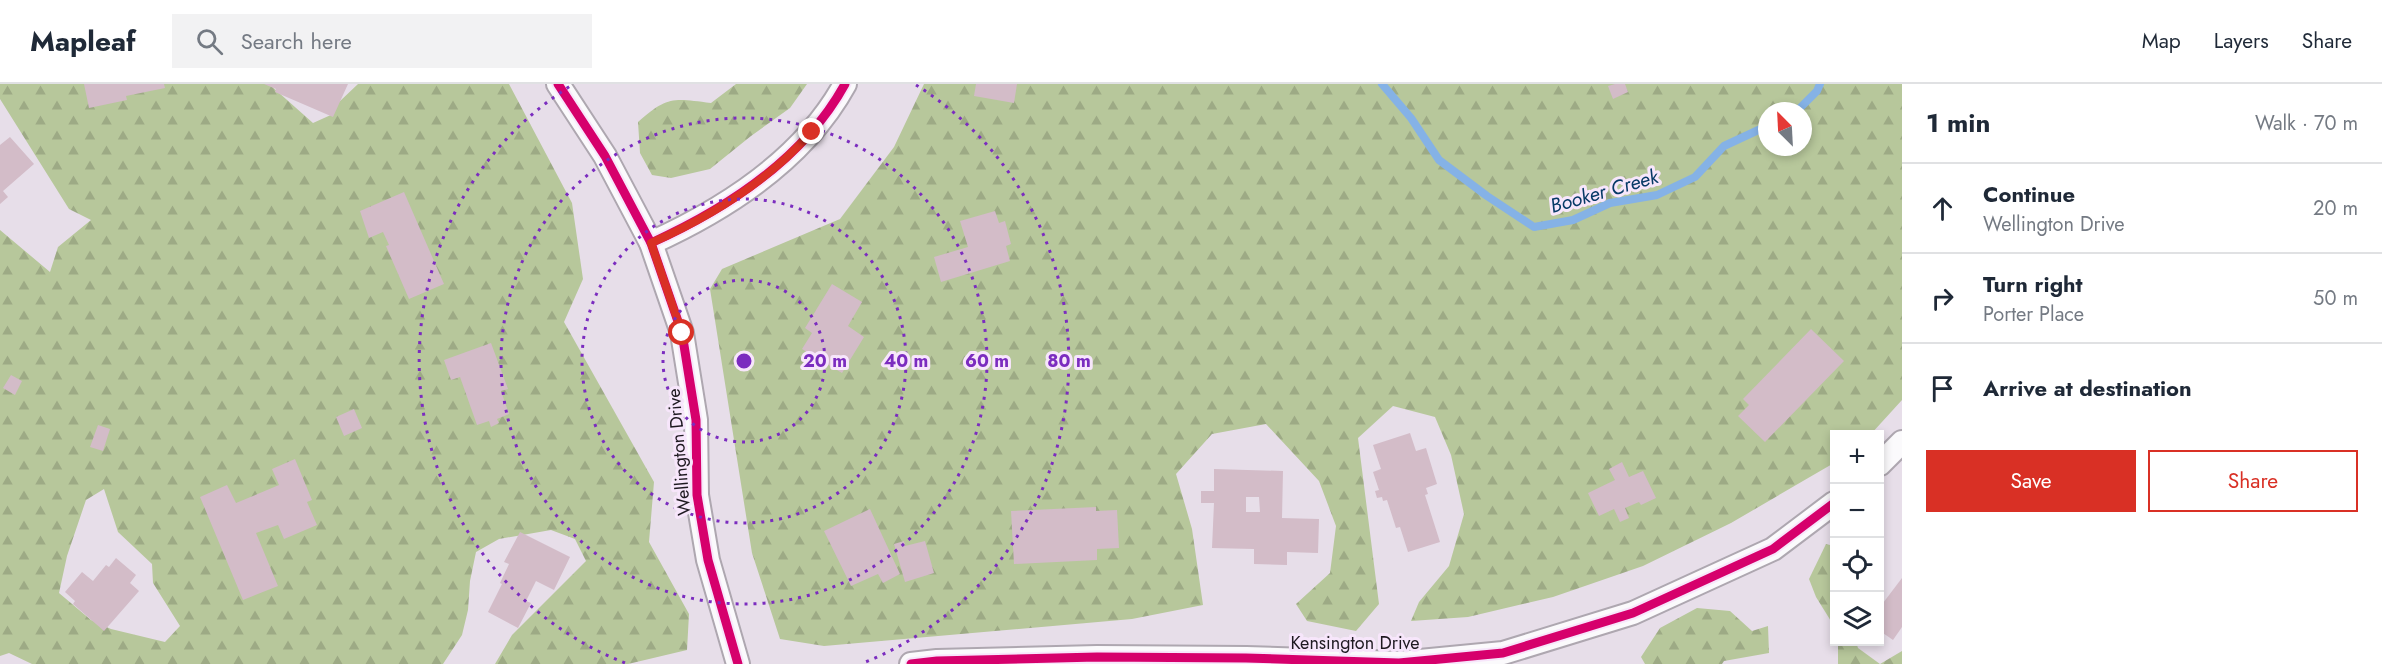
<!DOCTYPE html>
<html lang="en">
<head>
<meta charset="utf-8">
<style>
  :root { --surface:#fff; --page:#f2f2f3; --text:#1f2937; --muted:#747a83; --line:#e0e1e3; --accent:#d93025 }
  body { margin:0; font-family:Jost,sans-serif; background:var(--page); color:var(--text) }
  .controls { position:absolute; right:18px; bottom:18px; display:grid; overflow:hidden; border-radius:0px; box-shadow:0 3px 9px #0003 }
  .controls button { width:54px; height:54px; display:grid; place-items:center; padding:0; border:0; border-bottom:2px solid var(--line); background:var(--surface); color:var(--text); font:30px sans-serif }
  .compass { position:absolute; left:1758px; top:18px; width:54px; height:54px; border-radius:50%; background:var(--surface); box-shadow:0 3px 9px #0003; rotate:336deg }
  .stop { position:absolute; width:18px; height:18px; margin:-14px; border:4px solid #d93025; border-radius:50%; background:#fff }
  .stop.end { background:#d93025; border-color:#fff; box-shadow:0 2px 6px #0008 }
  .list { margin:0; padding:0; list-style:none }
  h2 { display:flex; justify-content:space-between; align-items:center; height:78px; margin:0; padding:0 24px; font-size:26px }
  h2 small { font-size:20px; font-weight:400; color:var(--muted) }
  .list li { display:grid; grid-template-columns:39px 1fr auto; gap:18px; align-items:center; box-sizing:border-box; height:90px; padding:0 24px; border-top:2px solid var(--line) }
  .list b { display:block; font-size:22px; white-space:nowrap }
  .list p { margin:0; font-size:20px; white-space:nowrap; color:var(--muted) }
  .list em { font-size:20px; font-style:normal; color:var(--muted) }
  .actions { display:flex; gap:12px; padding:18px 24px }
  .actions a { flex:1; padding:14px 0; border:2px solid var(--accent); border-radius:0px; text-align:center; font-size:21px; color:var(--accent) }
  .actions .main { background:var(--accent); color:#fff }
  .icon { flex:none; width:33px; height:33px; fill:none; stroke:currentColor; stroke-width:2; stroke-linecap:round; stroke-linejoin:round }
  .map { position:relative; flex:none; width:1902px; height:580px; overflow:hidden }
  header { display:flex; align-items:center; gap:36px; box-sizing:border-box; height:84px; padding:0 30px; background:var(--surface); border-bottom:2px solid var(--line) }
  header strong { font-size:28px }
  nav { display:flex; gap:33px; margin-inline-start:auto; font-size:21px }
  .search { width:420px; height:54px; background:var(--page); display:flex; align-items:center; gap:15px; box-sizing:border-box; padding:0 21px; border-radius:0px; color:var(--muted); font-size:22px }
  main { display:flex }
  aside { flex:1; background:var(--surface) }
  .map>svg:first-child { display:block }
</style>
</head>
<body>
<header>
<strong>Mapleaf</strong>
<div class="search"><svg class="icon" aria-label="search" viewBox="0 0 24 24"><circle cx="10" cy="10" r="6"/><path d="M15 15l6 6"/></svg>Search here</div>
<nav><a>Map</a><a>Layers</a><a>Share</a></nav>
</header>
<main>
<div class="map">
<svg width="1902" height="580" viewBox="0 0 1902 580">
  <defs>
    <pattern id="forest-firs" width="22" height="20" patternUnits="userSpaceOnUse" patternTransform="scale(1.5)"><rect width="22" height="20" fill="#b7c79b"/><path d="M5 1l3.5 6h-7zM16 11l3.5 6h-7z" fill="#9daa85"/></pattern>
  </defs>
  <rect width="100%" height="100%" fill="#e7dee9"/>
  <g fill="url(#forest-firs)" fill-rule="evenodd">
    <path d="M0 0H269L313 39 333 30 338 19 358 0H509L572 119 583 195 564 238 654 398 649 458 689 530 687 566 628 580H495L512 551 586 477 575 455 551 446 499 455 476 468 470 497 468 526 462 551 443 580H32L9 569 0 572V146L50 188 58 163 91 136 69 125 0 15ZM104 405 118 448 152 480 153 499 180 542 165 558 111 545 91 536 59 509 67 472 86 416Z"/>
    <path d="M736 0H807L790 24 751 52 710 85 671 94 652 91 640 69 638 38C667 12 673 14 711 19Z"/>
    <path d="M924 0H1902V316L1871 350H1834V379L1731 439 1643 482 1553 513 1468 533 1411 537 1419 518 1449 482 1464 430 1451 371 1435 333 1393 322 1358 354 1379 520 1356 547 1307 537 1296 520 1330 489 1336 442 1319 397 1266 340 1212 350 1176 390 1192 445 1203 521 1132 535 824 562 780 555 752 469 710 205 722 185 840 135 894 63ZM1767 27H1803V63H1767Z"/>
    <polygon points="1826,460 1834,462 1834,542 1816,513 1809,495"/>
    <polygon points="1697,524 1730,527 1752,547 1768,542 1769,569 1724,577 1722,580 1645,580 1641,573 1660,544"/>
    <polygon points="1838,558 1856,558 1858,564 1880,580 1902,567 1902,580 1838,580"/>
  </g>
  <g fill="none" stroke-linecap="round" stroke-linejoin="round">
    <g stroke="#85b2e6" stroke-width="8">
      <polyline points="1382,0 1411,34 1439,76 1487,112 1534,143 1573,136 1610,119 1657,111 1695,93 1724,62 1767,42"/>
      <polyline points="1797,27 1817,7 1820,0"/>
    </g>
  </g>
  <g fill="#d3bcc8" fill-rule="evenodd">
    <polygon points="84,0 164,0 165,4 126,12 127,16 89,24"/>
    <polygon points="264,0 348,0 333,33 275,8 276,5"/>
    <polygon points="976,0 1017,0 1014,19 974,12"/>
    <polygon points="1615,0 1625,0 1628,8 1613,15 1608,2"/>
    <polygon points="10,53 34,80 3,107 8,113 0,120 0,61"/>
    <polygon points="404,108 444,200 409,215 386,162 389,161 383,148 369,154 360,127"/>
    <polygon points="995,127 999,139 1005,137 1011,160 1006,162 1010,177 941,198 934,173 968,163 960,137"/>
    <polygon points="832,200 862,218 848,242 864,253 842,289 802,265 812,249 805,244"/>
    <polygon points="1811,245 1844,277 1765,358 1738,332 1749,321 1743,315"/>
    <polygon points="491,259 508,305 501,307 509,330 497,335 499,339 491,343 489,337 477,341 460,293 451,296 444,276"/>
    <polygon points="11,291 22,297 15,311 3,304"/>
    <polygon points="354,325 362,344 344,352 336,333"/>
    <polygon points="98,341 110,345 103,367 90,363"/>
    <polygon points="1410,349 1416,367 1426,364 1437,400 1426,404 1428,410 1425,411 1440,458 1408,468 1400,443 1396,444 1387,416 1383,417 1382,413 1377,414 1375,407 1379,406 1373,388 1381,385 1373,361"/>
    <polygon points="295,375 312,416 307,418 317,441 284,455 278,441 256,449 278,502 243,516 200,413 227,401 236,419 279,401 272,385"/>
    <polygon points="1622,378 1629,393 1643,387 1656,414 1641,421 1639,418 1625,424 1629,434 1620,438 1614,425 1599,432 1588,409 1615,396 1609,385"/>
    <path d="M1214 385 1283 387 1282 434 1319 435 1318 469 1287 468V481L1254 480V465L1212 464 1214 419H1201V407H1214ZM1246 413H1259L1260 428H1246Z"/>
    <polygon points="1096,423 1096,427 1117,426 1119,464 1097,465 1097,476 1014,480 1011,427"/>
    <polygon points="870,425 900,490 883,499 878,490 851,502 824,447"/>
    <polygon points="520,448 570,473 554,506 536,497 526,517 531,519 518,544 488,528 502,500 500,499 509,480 504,478"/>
    <polygon points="904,457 905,462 925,457 934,489 905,498 894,460"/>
    <polygon points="116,474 136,491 130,499 139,507 104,547 73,520 75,517 65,508 82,488 93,497 106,481 109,483"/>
    <polygon points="1902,494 1902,543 1893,556 1880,547 1880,523"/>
  </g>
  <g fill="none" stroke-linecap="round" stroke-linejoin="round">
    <defs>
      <g id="minor">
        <polyline points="558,0 605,72 651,159 682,249 696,336 697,411 708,476 738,580"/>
        <path d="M651 159C726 125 804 75 845 0"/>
        <polyline points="1880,380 1902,358"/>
        <polyline points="911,580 937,577 1097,573 1246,574 1399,579 1503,569 1633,529 1773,465 1834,419"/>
      </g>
    </defs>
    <use href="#minor" stroke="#aea7b0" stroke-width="26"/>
    <use href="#minor" stroke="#fbfafc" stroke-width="22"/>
    <defs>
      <g id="cycleway">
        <polyline points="558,0 605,72 651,159 682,249 696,336 697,411 708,476 738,580"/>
        <path d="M651 159C726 125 804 75 845 0"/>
        <polyline points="911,580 937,577 1097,573 1246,574 1399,579 1503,569 1633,529 1773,465 1834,419"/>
      </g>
    </defs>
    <use href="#cycleway" stroke="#f7e6fb" stroke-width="13"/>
    <use href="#cycleway" stroke="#d6006c" stroke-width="9"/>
  </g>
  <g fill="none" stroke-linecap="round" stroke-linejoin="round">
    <path stroke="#d93025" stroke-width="8" d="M682 249 651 159C696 139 741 113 778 81 790 71 801 59 812 48"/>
  </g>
  <g fill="none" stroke="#7b2cbf" stroke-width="3" stroke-dasharray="3 6">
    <circle cx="744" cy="277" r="81"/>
    <circle cx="744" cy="277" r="162"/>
    <circle cx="744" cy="277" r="243"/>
    <path d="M625 579A325 325 0 0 1 572 1M916 1A325 325 0 0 1 863 579"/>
  </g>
  <g text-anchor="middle" stroke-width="6" stroke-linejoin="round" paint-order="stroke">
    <g font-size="18" fill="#1e1920" stroke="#f7e6fb">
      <text transform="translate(679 368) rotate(-95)" y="6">Wellington Drive</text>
      <text x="1355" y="565">Kensington Drive</text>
    </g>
    <g font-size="20" font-style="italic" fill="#063966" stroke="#f7e6fb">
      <text transform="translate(1604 107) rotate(-16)" y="7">Booker Creek</text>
    </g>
  </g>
  <circle cx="744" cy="277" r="9" fill="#7b2cbf" stroke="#f7e6fb" stroke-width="3"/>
  <g font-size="18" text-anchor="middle" font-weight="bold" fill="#7b2cbf" stroke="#f7e6fb" stroke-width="6" stroke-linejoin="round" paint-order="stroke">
    <text x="825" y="283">20 m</text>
    <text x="906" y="283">40 m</text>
    <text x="987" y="283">60 m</text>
    <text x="1069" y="283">80 m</text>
  </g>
</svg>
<div class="controls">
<button>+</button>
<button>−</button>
<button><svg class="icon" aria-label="locate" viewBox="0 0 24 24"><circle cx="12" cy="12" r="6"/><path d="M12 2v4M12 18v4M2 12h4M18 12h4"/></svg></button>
<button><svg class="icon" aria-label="layers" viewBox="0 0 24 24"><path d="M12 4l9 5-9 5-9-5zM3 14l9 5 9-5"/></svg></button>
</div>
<svg class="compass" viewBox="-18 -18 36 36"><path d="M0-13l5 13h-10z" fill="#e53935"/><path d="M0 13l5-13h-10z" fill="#747a83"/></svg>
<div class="stop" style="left:682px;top:249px"></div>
<div class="stop end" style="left:812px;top:48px"></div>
</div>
<aside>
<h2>1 min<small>Walk · 70 m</small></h2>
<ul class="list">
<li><svg class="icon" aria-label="ahead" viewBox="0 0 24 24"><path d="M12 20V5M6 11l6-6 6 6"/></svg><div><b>Continue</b><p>Wellington Drive</p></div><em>20 m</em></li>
<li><svg class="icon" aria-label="right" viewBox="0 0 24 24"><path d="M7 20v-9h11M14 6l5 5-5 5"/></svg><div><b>Turn right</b><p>Porter Place</p></div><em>50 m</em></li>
<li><svg class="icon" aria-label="arrive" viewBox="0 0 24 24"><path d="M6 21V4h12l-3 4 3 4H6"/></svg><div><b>Arrive at destination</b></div></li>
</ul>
<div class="actions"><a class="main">Save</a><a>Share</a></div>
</aside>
</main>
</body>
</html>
